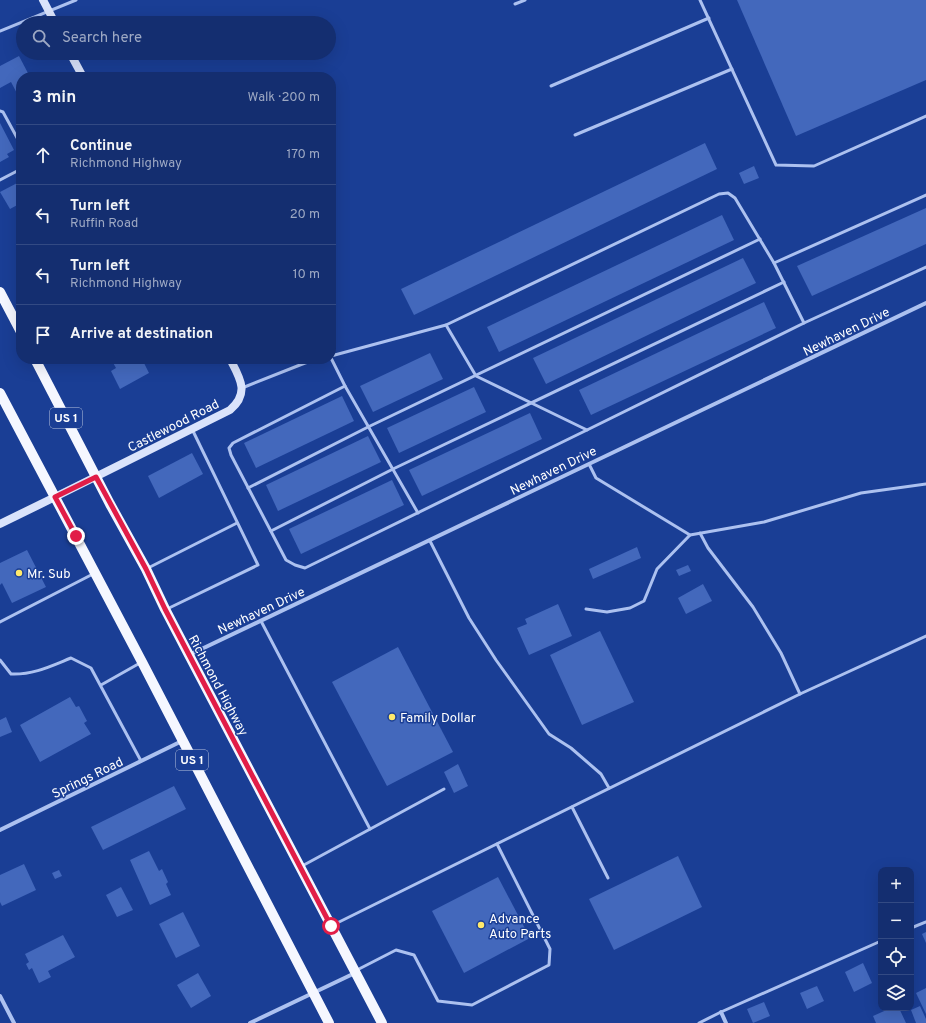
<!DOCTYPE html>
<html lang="en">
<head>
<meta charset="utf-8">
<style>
  :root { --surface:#142e70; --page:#213a78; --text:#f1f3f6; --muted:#9da8c3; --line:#334a83 }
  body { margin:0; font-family:Overpass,sans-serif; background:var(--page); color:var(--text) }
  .controls { position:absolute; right:12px; bottom:12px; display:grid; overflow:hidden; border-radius:8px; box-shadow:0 4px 16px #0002 }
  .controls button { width:36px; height:36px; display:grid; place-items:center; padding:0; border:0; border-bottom:1px solid var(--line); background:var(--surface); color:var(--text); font:20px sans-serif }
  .stop { position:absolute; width:12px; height:12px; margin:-9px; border:3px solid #e11d48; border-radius:50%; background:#fff }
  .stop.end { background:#e11d48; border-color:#fff; box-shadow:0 1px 4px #0008 }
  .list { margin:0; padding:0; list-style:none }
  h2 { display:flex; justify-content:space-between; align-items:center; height:52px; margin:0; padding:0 16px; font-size:17px }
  h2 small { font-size:13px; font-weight:400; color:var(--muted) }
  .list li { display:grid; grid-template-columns:26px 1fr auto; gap:12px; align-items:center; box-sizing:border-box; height:60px; padding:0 16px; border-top:1px solid var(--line) }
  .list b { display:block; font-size:15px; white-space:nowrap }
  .list p { margin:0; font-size:13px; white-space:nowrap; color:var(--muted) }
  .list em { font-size:13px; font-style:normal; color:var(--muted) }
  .icon { flex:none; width:22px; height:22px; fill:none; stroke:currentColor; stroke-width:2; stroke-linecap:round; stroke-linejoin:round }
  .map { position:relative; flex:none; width:926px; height:1023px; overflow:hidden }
  .search { position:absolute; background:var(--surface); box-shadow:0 4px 16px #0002; left:16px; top:16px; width:320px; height:44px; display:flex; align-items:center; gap:10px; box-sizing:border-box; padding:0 14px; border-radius:22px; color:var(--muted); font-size:15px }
  .panel { position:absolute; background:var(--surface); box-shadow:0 4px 16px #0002; left:16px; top:72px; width:320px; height:292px; border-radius:16px }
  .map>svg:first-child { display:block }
</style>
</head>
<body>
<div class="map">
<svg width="926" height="1023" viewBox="0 0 926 1023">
  <rect width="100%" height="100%" fill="#1a3e95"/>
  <g fill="#4368bc">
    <polygon points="737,0 926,0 926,80 796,136"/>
    <polygon points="19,56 30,77 21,77 21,101 11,82 0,88 0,66"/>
    <polygon points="0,123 14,150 7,154 9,157 0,162"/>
    <polygon points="705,143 717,169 414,315 401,289"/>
    <polygon points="754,166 759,178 744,184 739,173"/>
    <polygon points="21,181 21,203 10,209 0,192"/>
    <polygon points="926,208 926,244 812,296 797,266"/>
    <polygon points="722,215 734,240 499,352 487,327"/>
    <polygon points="743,258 756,283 546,384 533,358"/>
    <polygon points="764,302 776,328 591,415 579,390"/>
    <polygon points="430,353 443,379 373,412 360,386"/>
    <polygon points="111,359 142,359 149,373 120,389 111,371 116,368"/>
    <polygon points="474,387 486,412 399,453 387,428"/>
    <polygon points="342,396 354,421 256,468 244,443"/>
    <polygon points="530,413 542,439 422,496 409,470"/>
    <polygon points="368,436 381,462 278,511 266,485"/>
    <polygon points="192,453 203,474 159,498 148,476"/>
    <polygon points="392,480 404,505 301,554 289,529"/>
    <polygon points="637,547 641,558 593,579 589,569"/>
    <polygon points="27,550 46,587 12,603 2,583 0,585 0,563"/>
    <polygon points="688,565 691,571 679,576 676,570"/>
    <polygon points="703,584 712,601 686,614 678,598"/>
    <polygon points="558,604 572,636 529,655 517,628 527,624 525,619"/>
    <polygon points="600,631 634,702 582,725 550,655"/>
    <polygon points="398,647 453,752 387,786 332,682"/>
    <polygon points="70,697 76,707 79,706 87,721 84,723 91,734 40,762 20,725"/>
    <polygon points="6,717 12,732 0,737 0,720"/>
    <polygon points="458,764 468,786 454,793 444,772"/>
    <polygon points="174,786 186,809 103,850 91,827"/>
    <polygon points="149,851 159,871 162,869 168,882 166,884 171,895 150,905 130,860"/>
    <polygon points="678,856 702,907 614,950 589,899"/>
    <polygon points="24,864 36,890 2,906 0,902 0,875"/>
    <polygon points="59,870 62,876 55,879 52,873"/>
    <polygon points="498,877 530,938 464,973 432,911"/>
    <polygon points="121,887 133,910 117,917 106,895"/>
    <polygon points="183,912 200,946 176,958 159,924"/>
    <polygon points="926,932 926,943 922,934"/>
    <polygon points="63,935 75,957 48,971 51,977 39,983 32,968 29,970 26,964 29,962 25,954"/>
    <polygon points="863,963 872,983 854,992 845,972"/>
    <polygon points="198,973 211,996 191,1008 177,985"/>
    <polygon points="817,986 824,1001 807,1009 800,993"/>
    <polygon points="926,988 926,1014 916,993"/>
    <polygon points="764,1002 770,1016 753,1023 747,1009"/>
    <polygon points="920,1006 926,1019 926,1023 916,1023 911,1010"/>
    <polygon points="891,1008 899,1008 906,1023 876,1023 873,1016"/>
  </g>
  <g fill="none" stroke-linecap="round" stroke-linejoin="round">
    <g stroke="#acc1f0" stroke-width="3">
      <polyline points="700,0 776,165 814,166 926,116"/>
      <polyline points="515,4 525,0"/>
      <polyline points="0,31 76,0"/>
      <polyline points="551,86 709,18"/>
      <polyline points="0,111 3,112 21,145"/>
      <polyline points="575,135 732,69"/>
      <polyline points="0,180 21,169"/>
      <polyline points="926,195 774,263 735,198 728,193 719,194 446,325 476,376 587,430 804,323 926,267"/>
      <polyline points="774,263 804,323"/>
      <polyline points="331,356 446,325"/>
      <polyline points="331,358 345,386 233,443 229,448 231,455 286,560 295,565 305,568 587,430"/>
      <polyline points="345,386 418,513"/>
      <polyline points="242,388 305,363 319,359"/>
      <polyline points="589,464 596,478 690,535 764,522 861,493 926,484"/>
      <polyline points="248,488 368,427 760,239"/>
      <polyline points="271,531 393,469 784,282"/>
      <polyline points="700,533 708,548 753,607 781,653 800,694"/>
      <polyline points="430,541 469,618 496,660 549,734 571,748 601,774 609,788"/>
      <polyline points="148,568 237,523"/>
      <polyline points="167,609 258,565 192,429"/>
      <polyline points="586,609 607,612 630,608 644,601 657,569 690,535"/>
      <polyline points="261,621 370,829"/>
      <polyline points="0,622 93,574"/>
      <path d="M0 660 11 674C33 675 51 666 71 658L91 668 141 761"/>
      <polyline points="101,685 140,663"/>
      <polyline points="572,807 608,878"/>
      <polyline points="302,866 444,789"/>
      <polyline points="333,925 800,694 926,636"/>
      <polyline points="911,928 926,922"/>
      <polyline points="357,970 396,950 414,955 438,1001 472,1005 549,965 550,949 497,844"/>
      <polyline points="699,1023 721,1012 881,941"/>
    </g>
    <g stroke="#acc1f0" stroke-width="4">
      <polyline points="189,655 926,303"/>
      <polyline points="0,830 182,741"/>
      <polyline points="0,996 14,1023"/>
      <polyline points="721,1012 726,1023"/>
      <polyline points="250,1023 355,973"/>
    </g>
    <g stroke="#dae3fb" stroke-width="8">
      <polyline points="43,0 55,23"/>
      <polyline points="70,53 83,77"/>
      <path d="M0 524 55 497 230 410C250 393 240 378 230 359"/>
    </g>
    <g stroke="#f5f7ff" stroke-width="10">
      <polyline points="0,292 21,332"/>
      <polyline points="35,359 110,504 146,569 165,609 189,655 382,1023"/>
      <polyline points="0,393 142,662 329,1023"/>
    </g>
  </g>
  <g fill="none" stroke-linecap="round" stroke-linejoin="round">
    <polyline stroke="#e11d48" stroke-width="5" points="76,536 55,497 96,477 146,569 165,609 331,926"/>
  </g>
  <g fill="#ffe96b" stroke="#1a3e95" stroke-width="1.5">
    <circle cx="19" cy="573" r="4"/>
    <circle cx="392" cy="717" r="4"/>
    <circle cx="481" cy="925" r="4"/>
  </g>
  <g text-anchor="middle" stroke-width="3" stroke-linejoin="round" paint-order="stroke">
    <g fill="#1a3e95" stroke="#bac5df" stroke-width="1">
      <rect x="50" y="408" width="32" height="20" rx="3"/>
      <rect x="176" y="750" width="32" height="20" rx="3"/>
    </g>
    <g font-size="12" font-weight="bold" fill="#fff">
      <text x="66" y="422">US 1</text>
      <text x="192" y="764">US 1</text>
    </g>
    <g font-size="13" fill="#fff" stroke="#1a3e95">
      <text transform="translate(846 331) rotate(-26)" y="5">Newhaven Drive</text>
      <text transform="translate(173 425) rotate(-27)" y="5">Castlewood Road</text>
      <text transform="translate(553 470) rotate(-26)" y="5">Newhaven Drive</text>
      <text transform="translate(261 610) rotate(-25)" y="5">Newhaven Drive</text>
      <text transform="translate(219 685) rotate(62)" y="5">Richmond Highway</text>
      <text transform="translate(87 777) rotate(-26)" y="5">Springs Road</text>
    </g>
    <g font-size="13" fill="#fff" stroke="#1a3e95" text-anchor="start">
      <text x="27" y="578">Mr. Sub</text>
      <text x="400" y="722">Family Dollar</text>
      <text x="489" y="923">Advance<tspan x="489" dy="15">Auto Parts</tspan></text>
    </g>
  </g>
</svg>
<div class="controls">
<button>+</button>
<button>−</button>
<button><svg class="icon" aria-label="locate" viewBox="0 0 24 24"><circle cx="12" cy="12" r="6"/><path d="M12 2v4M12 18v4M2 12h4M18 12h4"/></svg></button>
<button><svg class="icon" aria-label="layers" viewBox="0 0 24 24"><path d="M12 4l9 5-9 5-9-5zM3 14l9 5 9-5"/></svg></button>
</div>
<div class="stop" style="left:331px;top:926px"></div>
<div class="stop end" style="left:76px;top:536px"></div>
<div class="search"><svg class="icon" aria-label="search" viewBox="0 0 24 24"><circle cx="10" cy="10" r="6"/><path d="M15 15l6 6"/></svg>Search here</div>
<section class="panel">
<h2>3 min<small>Walk · 200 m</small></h2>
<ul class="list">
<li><svg class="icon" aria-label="ahead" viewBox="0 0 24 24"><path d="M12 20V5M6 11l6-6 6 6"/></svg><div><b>Continue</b><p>Richmond Highway</p></div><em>170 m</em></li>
<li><svg class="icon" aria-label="left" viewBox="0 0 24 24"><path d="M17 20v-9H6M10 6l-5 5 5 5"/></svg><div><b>Turn left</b><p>Ruffin Road</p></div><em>20 m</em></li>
<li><svg class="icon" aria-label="left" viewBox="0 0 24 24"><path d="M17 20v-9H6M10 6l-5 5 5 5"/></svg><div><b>Turn left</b><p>Richmond Highway</p></div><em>10 m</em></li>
<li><svg class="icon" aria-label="arrive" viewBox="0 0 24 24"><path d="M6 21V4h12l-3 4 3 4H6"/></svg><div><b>Arrive at destination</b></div></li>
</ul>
</section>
</div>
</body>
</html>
